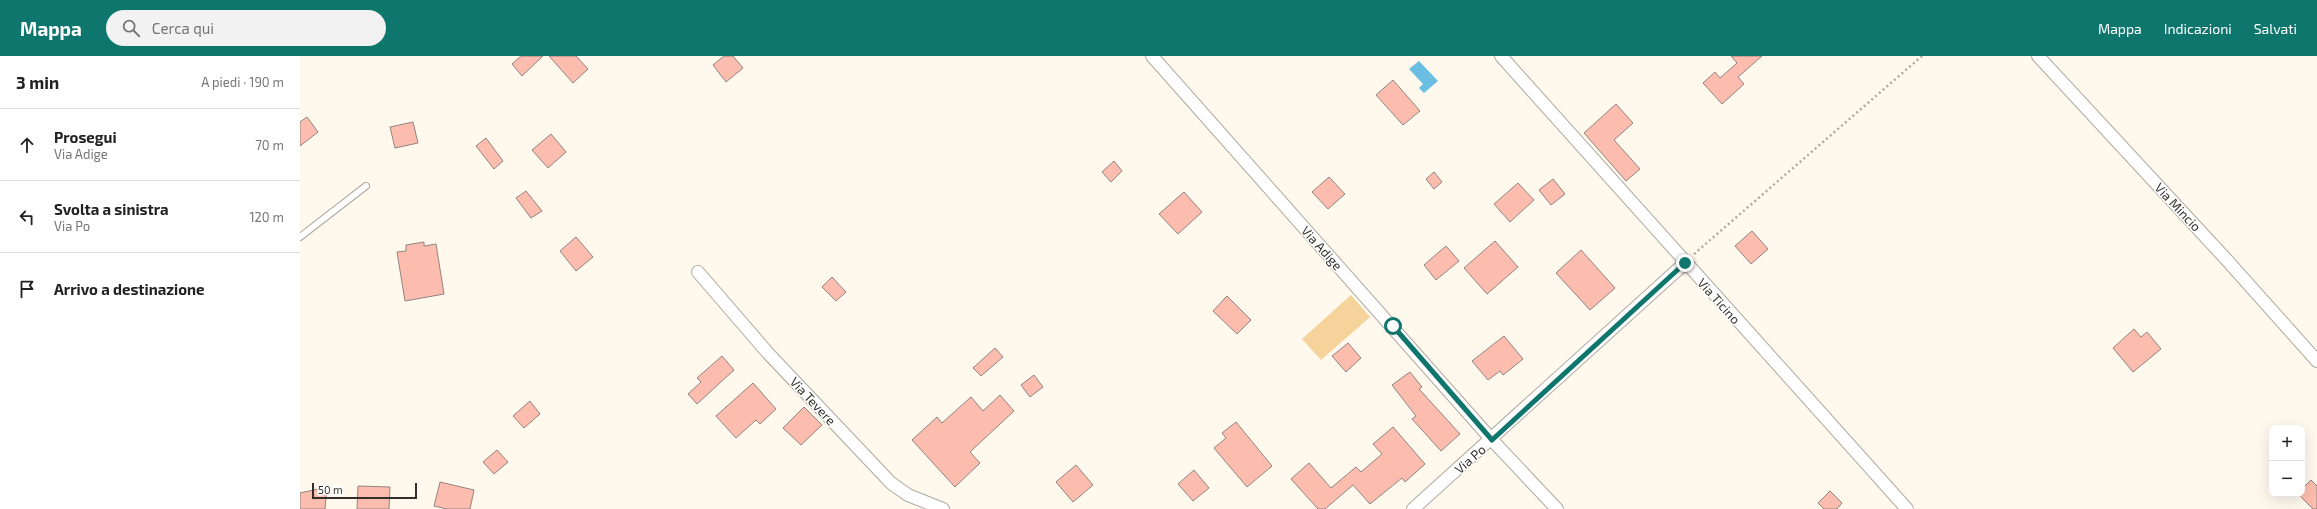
<!DOCTYPE html>
<html lang="it">
<head>
<meta charset="utf-8">
<style>
  :root { --surface:#fff; --page:#f2f2f2; --text:#222; --muted:#767676; --line:#e0e0e0; --accent:#0f766e }
  body { margin:0; font-family:"Exo 2",sans-serif; background:var(--page); color:var(--text) }
  .controls { position:absolute; right:12px; bottom:12px; display:grid; overflow:hidden; border-radius:8px; box-shadow:0 4px 16px #0002 }
  .controls button { width:36px; height:36px; display:grid; place-items:center; padding:0; border:0; border-bottom:1px solid var(--line); background:var(--surface); color:var(--text); font:20px sans-serif }
  .scale { position:absolute; left:12px; bottom:10px; width:105px; box-sizing:border-box; padding-left:4px; border:2px solid #322f2b; border-top:0; font-size:11px; line-height:14px; white-space:nowrap; color:#322f2b; -webkit-text-stroke:3px #fff; paint-order:stroke }
  .stop { position:absolute; width:12px; height:12px; margin:-9px; border:3px solid #0f766e; border-radius:50%; background:#fff }
  .stop.end { background:#0f766e; border-color:#fff; box-shadow:0 1px 4px #0008 }
  .list { margin:0; padding:0; list-style:none }
  h2 { display:flex; justify-content:space-between; align-items:center; height:52px; margin:0; padding:0 16px; font-size:17px }
  h2 small { font-size:13px; font-weight:400; color:var(--muted) }
  .list li { display:grid; grid-template-columns:26px 1fr auto; gap:12px; align-items:center; box-sizing:border-box; height:72px; padding:0 16px; border-top:1px solid var(--line) }
  .list b { display:block; font-size:15px; white-space:nowrap }
  .list p { margin:0; font-size:13px; white-space:nowrap; color:var(--muted) }
  .list em { font-size:13px; font-style:normal; color:var(--muted) }
  .icon { flex:none; width:22px; height:22px; fill:none; stroke:currentColor; stroke-width:2; stroke-linecap:round; stroke-linejoin:round }
  .map { position:relative; flex:none; width:2017px; height:453px; overflow:hidden }
  header { display:flex; align-items:center; gap:24px; box-sizing:border-box; height:56px; padding:0 20px; background:var(--accent); color:#fff }
  header strong { font-size:19px }
  nav { display:flex; gap:22px; margin-inline-start:auto; font-size:14px }
  .search { width:280px; height:36px; background:var(--page); display:flex; align-items:center; gap:10px; box-sizing:border-box; padding:0 14px; border-radius:22px; color:var(--muted); font-size:15px }
  main { display:flex }
  aside { flex:1; background:var(--surface) }
  .map>svg:first-child { display:block }
</style>
</head>
<body>
<header>
<strong>Mappa</strong>
<div class="search"><svg class="icon" aria-label="search" viewBox="0 0 24 24"><circle cx="10" cy="10" r="6"/><path d="M15 15l6 6"/></svg>Cerca qui</div>
<nav><a>Mappa</a><a>Indicazioni</a><a>Salvati</a></nav>
</header>
<main>
<aside>
<h2>3 min<small>A piedi · 190 m</small></h2>
<ul class="list">
<li><svg class="icon" aria-label="ahead" viewBox="0 0 24 24"><path d="M12 20V5M6 11l6-6 6 6"/></svg><div><b>Prosegui</b><p>Via Adige</p></div><em>70 m</em></li>
<li><svg class="icon" aria-label="left" viewBox="0 0 24 24"><path d="M17 20v-9H6M10 6l-5 5 5 5"/></svg><div><b>Svolta a sinistra</b><p>Via Po</p></div><em>120 m</em></li>
<li><svg class="icon" aria-label="arrive" viewBox="0 0 24 24"><path d="M6 21V4h12l-3 4 3 4H6"/></svg><div><b>Arrivo a destinazione</b></div></li>
</ul>
</aside>
<div class="map">
<svg width="2017" height="453" viewBox="0 0 2017 453">
  <rect width="100%" height="100%" fill="#fff8ed"/>
  <polygon fill="#f6d39b" points="1051,239 1070,261 1021,304 1002,283"/>
  <polygon fill="#69bee1" points="1119,5 1138,25 1124,37 1119,32 1123,28 1109,13"/>
  <g fill="#fdbdae" stroke="#918481">
    <polygon points="221,0 243,0 222,20 212,8"/>
    <polygon points="249,0 276,0 288,13 273,27"/>
    <polygon points="424,0 433,0 443,12 426,26 413,9"/>
    <polygon points="1431,0 1462,0 1438,21 1444,28 1422,48 1403,27 1415,16 1420,22 1437,7"/>
    <polygon points="1093,24 1120,55 1103,69 1076,39"/>
    <polygon points="1316,48 1333,67 1314,84 1340,113 1326,125 1284,77"/>
    <polygon points="7,61 18,76 0,90 0,66"/>
    <polygon points="113,66 118,87 95,92 90,71"/>
    <polygon points="251,78 266,96 248,112 232,94"/>
    <polygon points="186,82 203,105 194,113 176,90"/>
    <polygon points="814,105 822,115 811,126 802,116"/>
    <polygon points="1134,116 1142,126 1134,133 1126,123"/>
    <polygon points="1029,121 1045,138 1028,153 1012,136"/>
    <polygon points="1253,123 1265,138 1251,149 1239,134"/>
    <polygon points="1218,127 1234,144 1210,166 1194,148"/>
    <polygon points="226,135 242,155 231,162 216,142"/>
    <polygon points="884,136 902,156 878,178 859,158"/>
    <polygon points="1452,175 1468,193 1451,208 1435,190"/>
    <polygon points="276,181 293,201 276,215 260,195"/>
    <polygon points="1195,185 1218,211 1187,238 1164,212"/>
    <polygon points="124,186 124,190 136,188 144,238 105,245 97,196 106,195 106,189"/>
    <polygon points="1146,190 1159,205 1136,224 1124,209"/>
    <polygon points="1281,194 1315,232 1290,254 1256,217"/>
    <polygon points="532,221 546,236 536,245 522,231"/>
    <polygon points="927,240 951,264 937,278 913,255"/>
    <polygon points="1834,273 1841,281 1847,276 1861,293 1833,316 1813,292"/>
    <polygon points="1204,280 1223,303 1203,319 1200,315 1188,324 1172,305"/>
    <polygon points="1048,287 1061,302 1046,316 1032,300"/>
    <polygon points="695,292 703,301 681,320 673,312"/>
    <polygon points="422,300 434,314 397,348 388,338 401,326 397,322"/>
    <polygon points="1110,316 1122,331 1119,333 1160,378 1141,395 1112,363 1116,360 1092,329"/>
    <polygon points="734,319 743,331 730,341 721,329"/>
    <polygon points="453,327 476,353 460,368 456,364 436,382 416,360"/>
    <polygon points="700,339 714,355 670,396 680,407 655,431 612,384 637,361 642,367 671,341 683,355"/>
    <polygon points="230,345 240,358 224,372 213,360"/>
    <polygon points="504,351 522,369 501,389 483,372"/>
    <polygon points="936,366 972,410 947,431 914,392 926,382 922,377"/>
    <polygon points="1093,371 1125,408 1105,426 1102,422 1070,448 1053,429 1025,453 1018,453 991,423 1009,407 1031,432 1056,411 1061,416 1082,398 1073,388"/>
    <polygon points="197,394 208,406 194,418 183,406"/>
    <polygon points="776,409 793,429 773,446 756,426"/>
    <polygon points="894,414 909,432 893,445 878,428"/>
    <polygon points="2011,424 2017,430 2017,453 2013,453 1998,438 2002,438 2002,433"/>
    <polygon points="140,426 174,434 170,453 147,453 134,450"/>
    <polygon points="58,430 90,431 89,453 57,453"/>
    <polygon points="27,431 25,453 0,453 0,437"/>
    <polygon points="1530,435 1542,447 1537,453 1524,453 1518,447"/>
  </g>
  <g fill="none" stroke-linecap="round" stroke-linejoin="round">
    <defs>
      <polyline id="lane" points="0,181 66,130"/>
      <g id="street">
        <polyline points="852,0 1192,384 1257,453"/>
        <polyline points="1201,0 1607,453"/>
        <polyline points="1738,0 1925,202 2017,305"/>
        <polyline points="398,216 467,296 591,427 608,439 643,453"/>
        <polyline points="1113,453 1385,207"/>
      </g>
    </defs>
    <use href="#lane" stroke="#afa99f" stroke-width="8"/>
    <use href="#street" stroke="#afa99f" stroke-width="14"/>
    <polyline stroke="#afaaa1" stroke-width="2.5" stroke-dasharray="2 3" stroke-linecap="butt" points="1394,198 1622,0"/>
    <use href="#lane" stroke="#fff" stroke-width="6"/>
    <use href="#street" stroke="#fff" stroke-width="12"/>
  </g>
  <g fill="none" stroke-linecap="round" stroke-linejoin="round">
    <polyline stroke="#0f766e" stroke-width="5" points="1093,270 1192,384 1385,207"/>
  </g>
  <g text-anchor="middle" stroke-width="3" stroke-linejoin="round" paint-order="stroke">
    <g font-size="13" fill="#322f2b" stroke="#fff">
      <text transform="translate(1878 151) rotate(47)" y="5">Via Mincio</text>
      <text transform="translate(1022 192) rotate(48)" y="5">Via Adige</text>
      <text transform="translate(1419 245) rotate(48)" y="5">Via Ticino</text>
      <text transform="translate(513 345) rotate(47)" y="5">Via Tevere</text>
      <text transform="translate(1170 403) rotate(-41)" y="5">Via Po</text>
    </g>
  </g>
</svg>
<div class="controls">
<button>+</button>
<button>−</button>
</div>
<div class="scale">50 m</div>
<div class="stop" style="left:1093px;top:270px"></div>
<div class="stop end" style="left:1385px;top:207px"></div>
</div>
</main>
</body>
</html>
